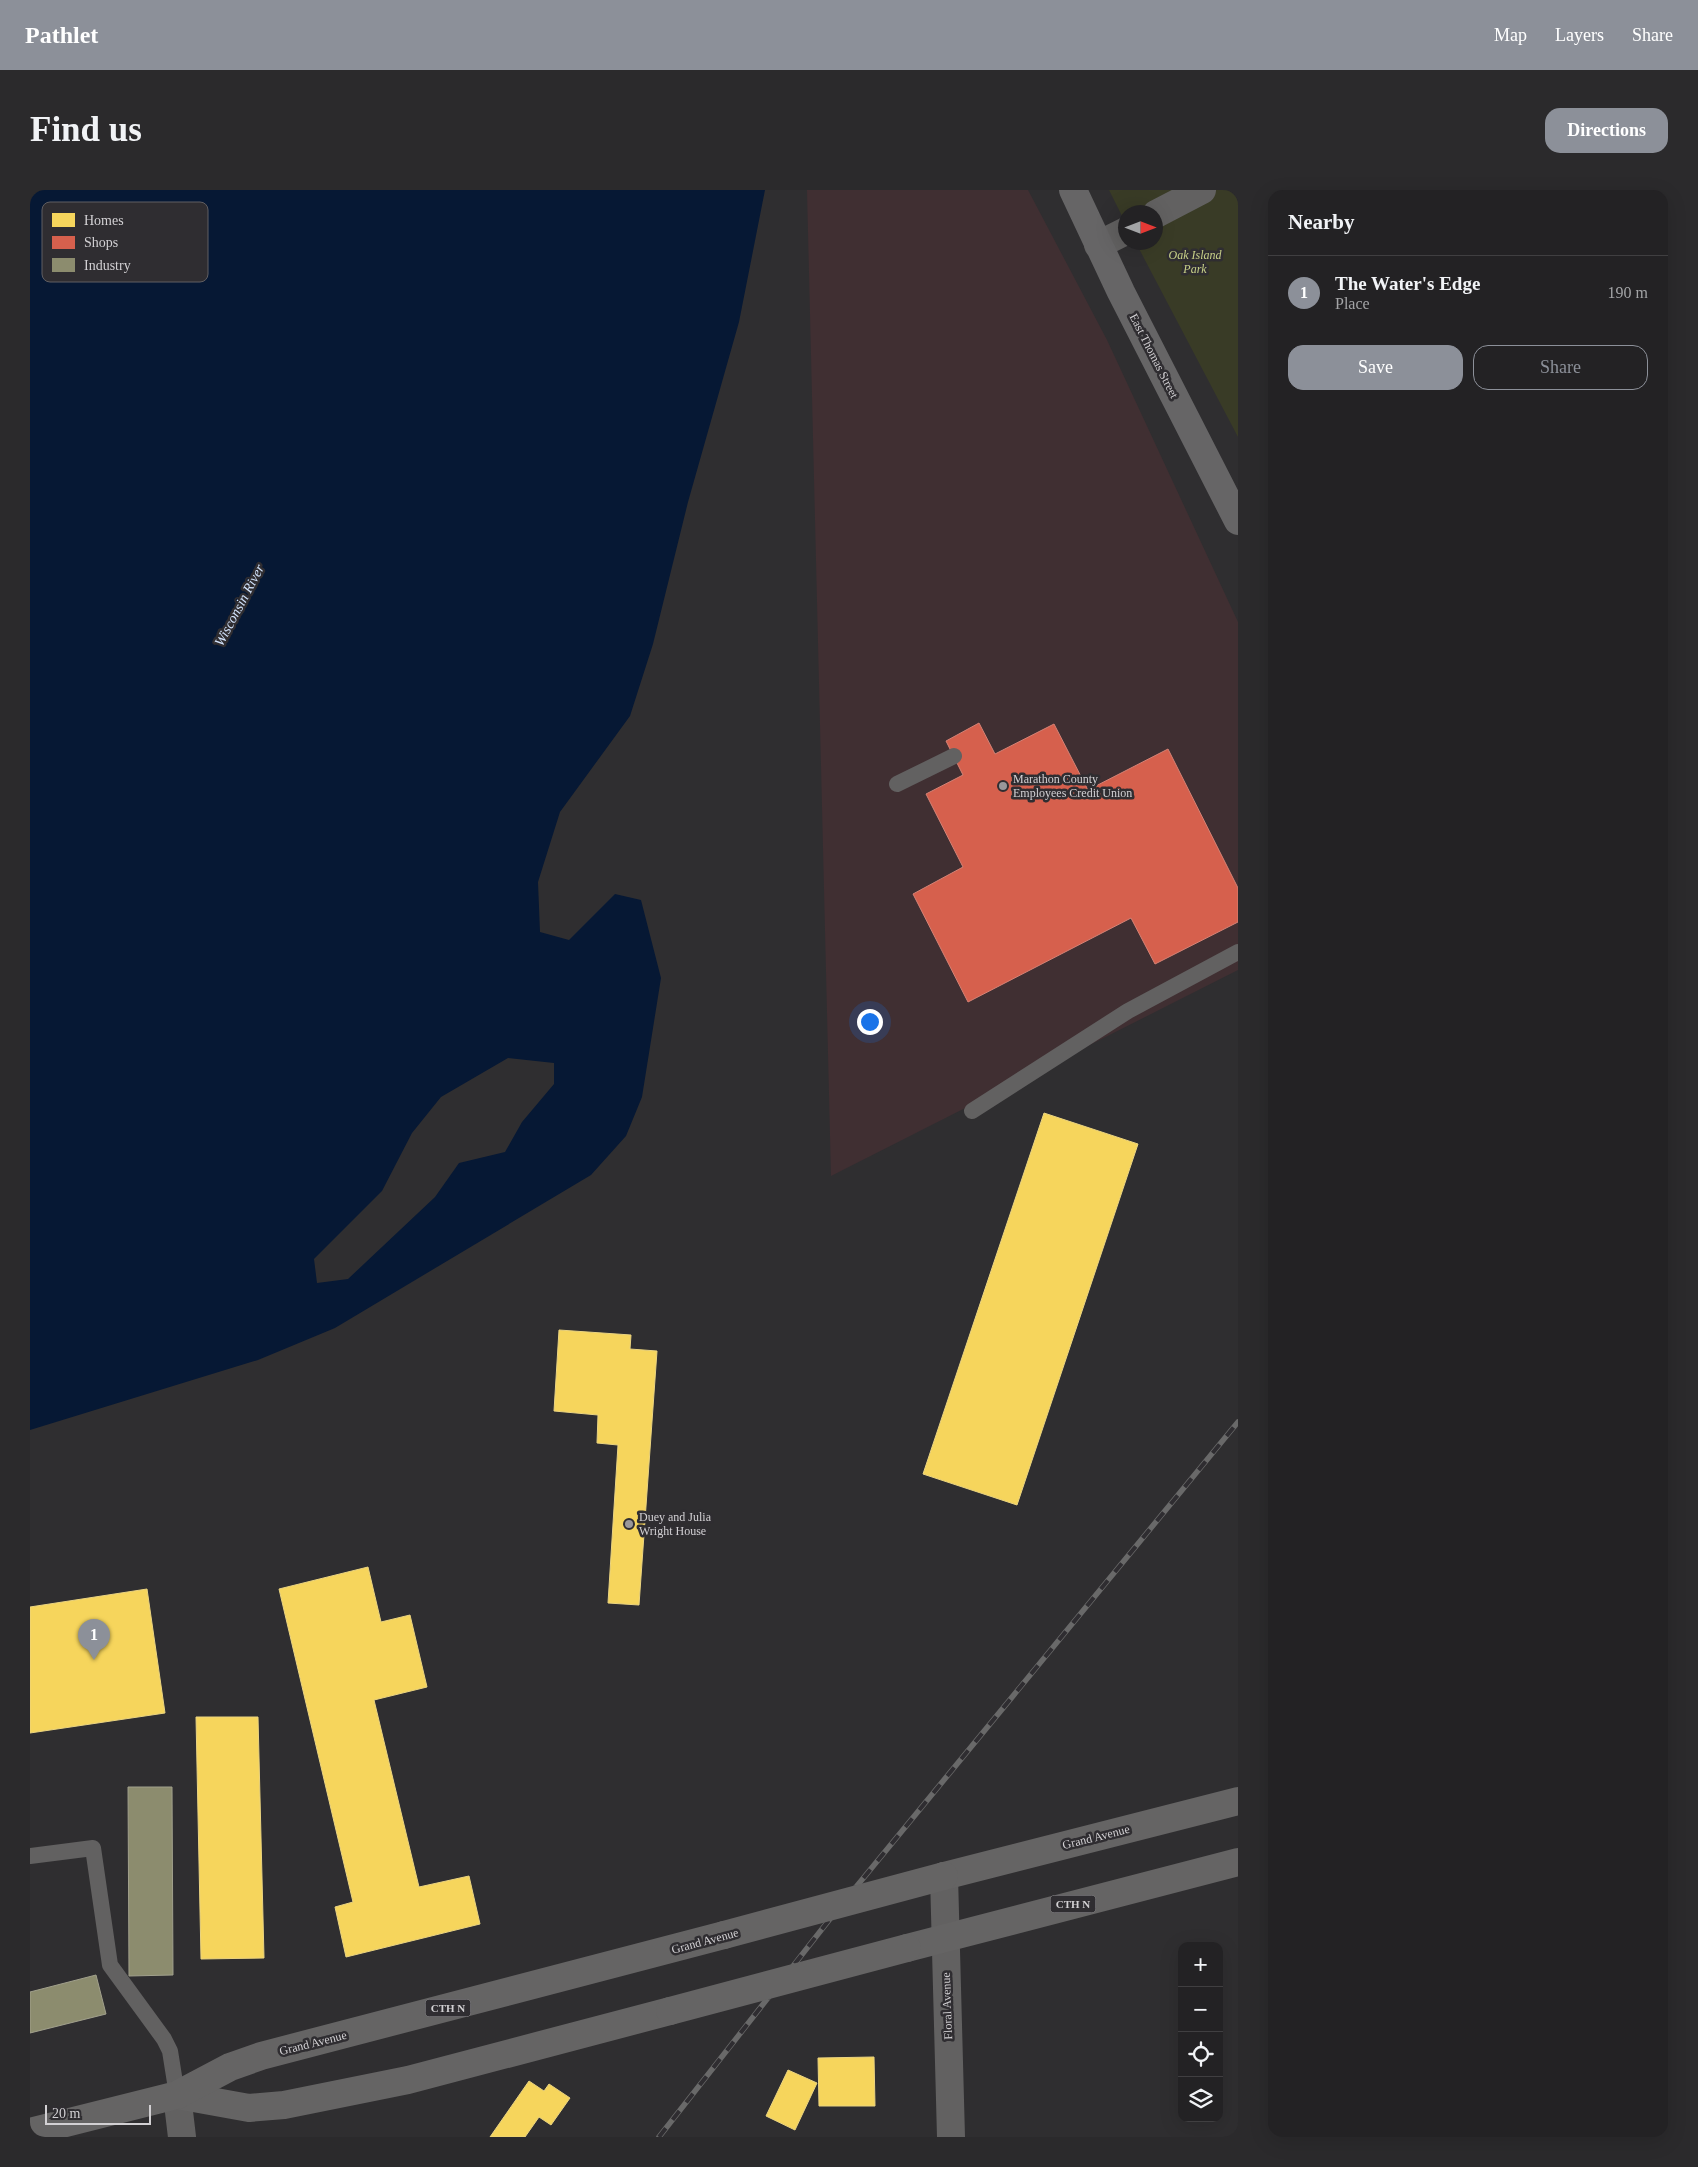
<!DOCTYPE html>
<html lang="en">
<head>
<meta charset="utf-8">
<style>
  :root { --surface:#232224; --page:#2b2a2c; --text:#f1f3f6; --muted:#a3a4a6; --line:#403f41; --accent:#8c9099 }
  body { margin:0; font-family:"Times New Roman",serif; background:var(--page); color:var(--text) }
  .controls { position:absolute; right:15px; bottom:15px; display:grid; overflow:hidden; border-radius:10px; box-shadow:0 5px 20px #0002 }
  .controls button { width:45px; height:45px; display:grid; place-items:center; padding:0; border:0; border-bottom:1px solid var(--line); background:var(--surface); color:var(--text); font:25px sans-serif }
  .compass { position:absolute; left:1088px; top:15px; width:45px; height:45px; border-radius:50%; background:var(--surface); box-shadow:0 5px 20px #0002; rotate:90deg }
  .scale { position:absolute; left:15px; bottom:12px; width:106px; box-sizing:border-box; padding-left:5px; border:2px solid #d2d0d3; border-top:0; font-size:14px; line-height:18px; white-space:nowrap; color:#d2d0d3; -webkit-text-stroke:4px #2f2d31; paint-order:stroke }
  .you { position:absolute; left:839px; top:831px; width:18px; height:18px; margin:-12px; border:4px solid #fff; border-radius:50%; background:#1a73e8; box-shadow:0 0 0 8px #1a73e833 }
  .badge { display:grid; place-items:center; width:32px; height:32px; border-radius:50%; background:var(--accent); color:#fff; font-size:16px; font-weight:700 }
  .pin { position:absolute; translate:-50% -41px; filter:drop-shadow(0 1px 2px #0008) }
  .pin::after { content:''; position:absolute; top:26px; width:18px; height:15px; background:inherit; clip-path:polygon(0 0,100% 0,50% 100%) }
  .list { margin:0; padding:0; list-style:none }
  h2 { display:flex; justify-content:space-between; align-items:center; height:65px; margin:0; padding:0 20px; font-size:21px }
  h2 small { font-size:16px; font-weight:400; color:var(--muted) }
  .list li { display:grid; grid-template-columns:32px 1fr auto; gap:15px; align-items:center; box-sizing:border-box; height:75px; padding:0 20px; border-top:1px solid var(--line) }
  .list b { display:block; font-size:19px; white-space:nowrap }
  .list p { margin:0; font-size:16px; white-space:nowrap; color:var(--muted) }
  .list em { font-size:16px; font-style:normal; color:var(--muted) }
  .actions { display:flex; gap:10px; padding:15px 20px }
  .actions a { flex:1; padding:11px 0; border:1px solid var(--accent); border-radius:15px; text-align:center; font-size:18px; color:var(--accent) }
  .actions .main { background:var(--accent); color:#fff }
  .icon { flex:none; width:28px; height:28px; fill:none; stroke:currentColor; stroke-width:2; stroke-linecap:round; stroke-linejoin:round }
  .map { position:relative; flex:none; width:1208px; height:1947px; overflow:hidden; border-radius:15px }
  header { display:flex; align-items:center; gap:30px; box-sizing:border-box; height:70px; padding:0 25px; background:var(--accent); color:#fff }
  header strong { font-size:24px }
  nav { display:flex; gap:28px; margin-inline-start:auto; font-size:18px }
  .intro { display:flex; align-items:center; justify-content:space-between; box-sizing:border-box; height:120px; padding:0 30px }
  h1 { margin:0; font-size:35px }
  .button { padding:12px 22px; border-radius:15px; background:var(--accent); color:#fff; font-size:18px; font-weight:700 }
  main { display:flex; gap:30px; padding:0 30px }
  aside { flex:1; background:var(--surface); border-radius:15px; box-shadow:0 5px 20px #0002 }
  .map>svg:first-child { display:block }
</style>
</head>
<body>
<header>
<strong>Pathlet</strong>
<nav><a>Map</a><a>Layers</a><a>Share</a></nav>
</header>
<div class="intro"><h1>Find us</h1><a class="button">Directions</a></div>
<main>
<div class="map">
<svg width="1208" height="1947" viewBox="0 0 1208 1947">
  <rect width="100%" height="100%" fill="#2f2e30"/>
  <polygon fill="#402f32" points="777,0 998,0 1077,150 1208,432 1208,780 801,986"/>
  <polygon fill="#393b26" points="1079,0 1208,0 1208,247 1106,53 1126,52 1126,22 1096,22 1095,32"/>
  <path fill="#061834" fill-rule="evenodd" d="M0 0H735L709 132 658 312 623 454 600 526 530 622 508 692 510 742 539 750 585 704 611 710 631 788 612 907 596 946 561 985 305 1138 228 1170 0 1240ZM478 868 524 873V894L492 932 475 962 429 973 405 1007 318 1089 287 1093 284 1069 352 1001 382 943 411 907Z"/>
  <g fill="#f6d55c" stroke="#ebd480">
    <polygon points="1014,923 1108,954 987,1315 893,1284"/>
    <polygon points="529,1140 601,1145 600,1159 627,1161 609,1415 578,1413 588,1255 567,1253 568,1225 524,1221"/>
    <polygon points="338,1377 351,1432 380,1425 397,1497 344,1510 389,1697 439,1686 450,1734 316,1767 305,1717 323,1712 249,1399"/>
    <polygon points="117,1399 135,1523 0,1543 0,1417"/>
    <polygon points="166,1527 228,1527 234,1768 171,1769"/>
    <polygon points="844,1867 845,1916 789,1916 788,1868"/>
    <polygon points="758,1880 787,1893 765,1940 736,1926"/>
    <polygon points="499,1891 514,1901 519,1894 540,1908 521,1935 509,1927 495,1947 460,1947"/>
  </g>
  <polygon fill="#d6604d" stroke="#d58275" points="949,533 965,564 1024,534 1058,600 1138,559 1208,698 1208,732 1125,774 1101,728 938,812 883,704 933,677 896,604 933,585 916,551"/>
  <g fill="#8c8c6e" stroke="#a1a08c">
    <polygon points="98,1597 142,1597 143,1785 99,1786"/>
    <polygon points="66,1785 76,1824 0,1843 0,1802"/>
  </g>
  <g fill="none" stroke-linecap="round" stroke-linejoin="round">
    <g stroke="#626161" stroke-width="16">
      <polyline points="867,594 924,566"/>
      <polyline points="942,921 1098,821 1208,762"/>
      <polyline points="0,1666 63,1658 80,1775 134,1849 140,1861 147,1905"/>
    </g>
    <g stroke="#626161" stroke-width="28">
      <polyline points="1126,24 1172,0"/>
      <polyline points="1068,55 1096,41"/>
      <polyline points="914,1686 921,1947"/>
      <polyline points="147,1905 152,1947"/>
    </g>
    <polyline stroke="#666566" stroke-width="28" points="1043,0 1091,102 1208,331"/>
    <g stroke="#656464" stroke-width="28">
      <polyline points="914,1686 1208,1611"/>
      <polyline points="877,1758 1208,1672"/>
      <polyline points="147,1905 219,1918 254,1915 378,1890 640,1821"/>
      <polyline points="0,1942 147,1905 200,1877 231,1866 694,1745"/>
    </g>
    <defs>
      <polyline id="rail" points="629,1947 803,1725 1208,1232"/>
    </defs>
    <use href="#rail" stroke="#696969" stroke-width="5.5"/>
    <use href="#rail" stroke="#2f2d31" stroke-width="4" stroke-dasharray="11" stroke-linecap="butt"/>
    <g stroke="#656464" stroke-width="28">
      <polyline points="694,1745 914,1686"/>
      <polyline points="640,1821 877,1758"/>
    </g>
  </g>
  <g fill="#99979a" stroke="#2f2d31" stroke-width="2">
    <circle cx="973" cy="596" r="5"/>
    <circle cx="599" cy="1334" r="5"/>
  </g>
  <g text-anchor="middle" stroke-width="5" stroke-linejoin="round" paint-order="stroke">
    <g fill="#2f2d31" stroke="#a19fa2" stroke-width="1">
      <rect x="1020.5" y="1705.5" width="45" height="17" rx="4"/>
      <rect x="395.5" y="1809.5" width="45" height="17" rx="4"/>
    </g>
    <g font-size="11" font-weight="bold" fill="#d2d0d3">
      <text x="1043" y="1718">CTH N</text>
      <text x="418" y="1822">CTH N</text>
    </g>
    <g font-size="12" font-style="italic" fill="#c8d188" stroke="#2f2d31">
      <text x="1165" y="69">Oak Island<tspan x="1165" dy="14">Park</tspan></text>
    </g>
    <g font-size="12" fill="#d2d0d3" stroke="#2f2d31">
      <text transform="translate(1124 166) rotate(63)" y="4">East Thomas Street</text>
      <text transform="translate(1066 1647) rotate(-14)" y="4">Grand Avenue</text>
      <text transform="translate(675 1751) rotate(-15)" y="4">Grand Avenue</text>
      <text transform="translate(917 1816) rotate(-92)" y="4">Floral Avenue</text>
      <text transform="translate(283 1853) rotate(-14)" y="4">Grand Avenue</text>
    </g>
    <g font-size="12" fill="#d2d0d3" stroke="#2f2d31" text-anchor="start">
      <text x="983" y="593">Marathon County<tspan x="983" dy="14">Employees Credit Union</tspan></text>
      <text x="609" y="1331">Duey and Julia<tspan x="609" dy="14">Wright House</tspan></text>
    </g>
    <g font-size="14" font-style="italic" fill="#d3e4fd" stroke="#2f2d31">
      <text transform="translate(209 415) rotate(-62)" y="5">Wisconsin River</text>
    </g>
  </g>
  <rect x="12" y="12" width="166" height="80" rx="8" fill="#2f2d31" stroke="#605e62" stroke-width="1"/>
  <rect x="22" y="23" width="23" height="14" fill="#f6d55c"/>
  <rect x="22" y="46" width="23" height="13" fill="#d6604d"/>
  <rect x="22" y="68" width="23" height="14" fill="#8c8c6e"/>
  <g font-size="14" fill="#d2d0d3">
    <text x="54" y="35">Homes</text>
    <text x="54" y="57">Shops</text>
    <text x="54" y="80">Industry</text>
  </g>
</svg>
<div class="controls">
<button>+</button>
<button>−</button>
<button><svg class="icon" aria-label="locate" viewBox="0 0 24 24"><circle cx="12" cy="12" r="6"/><path d="M12 2v4M12 18v4M2 12h4M18 12h4"/></svg></button>
<button><svg class="icon" aria-label="layers" viewBox="0 0 24 24"><path d="M12 4l9 5-9 5-9-5zM3 14l9 5 9-5"/></svg></button>
</div>
<svg class="compass" viewBox="-18 -18 36 36"><path d="M0-13l5 13h-10z" fill="#e53935"/><path d="M0 13l5-13h-10z" fill="#a3a4a6"/></svg>
<div class="scale">20 m</div>
<div class="you"></div>
<div class="pin badge" style="left:64px;top:1470px">1</div>
</div>
<aside>
<h2>Nearby<small></small></h2>
<ul class="list">
<li><span class="badge">1</span><div><b>The Water's Edge</b><p>Place</p></div><em>190 m</em></li>
</ul>
<div class="actions"><a class="main">Save</a><a>Share</a></div>
</aside>
</main>
</body>
</html>
